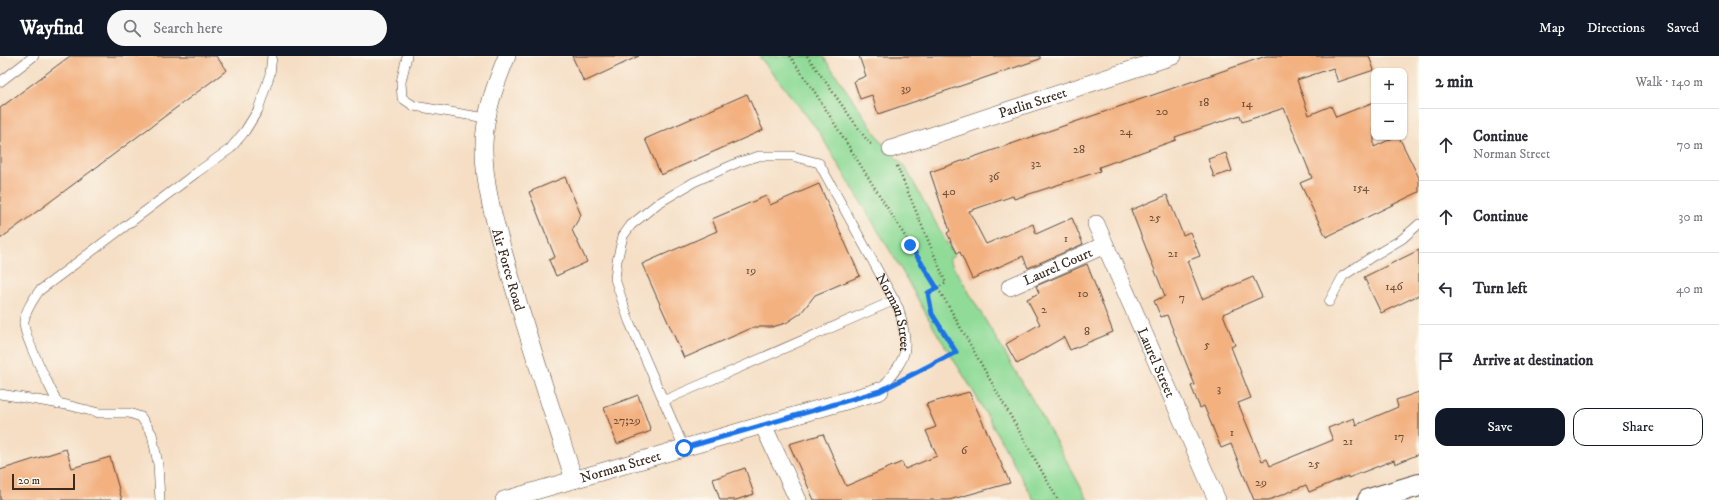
<!DOCTYPE html>
<html lang="en">
<head>
<meta charset="utf-8">
<style>
  :root { --surface:#fff; --page:#f7f7f7; --text:#2b2b33; --muted:#7c7c81; --line:#e1e1e2; --accent:#111827 }
  body { margin:0; font-family:"IM FELL DW Pica",serif; background:var(--page); color:var(--text) }
  .controls { position:absolute; right:12px; top:12px; display:grid; overflow:hidden; border-radius:8px; box-shadow:0 1px 3px #0004 }
  .controls button { width:36px; height:36px; display:grid; place-items:center; padding:0; border:0; border-bottom:1px solid var(--line); background:var(--surface); color:var(--text); font:20px sans-serif }
  .scale { position:absolute; left:12px; bottom:10px; width:63px; box-sizing:border-box; padding-left:4px; border:2px solid #3b2a1e; border-top:0; font-size:11px; line-height:14px; white-space:nowrap; color:#3b2a1e; -webkit-text-stroke:3px #fbf7ec; paint-order:stroke }
  .stop { position:absolute; width:12px; height:12px; margin:-9px; border:3px solid #1a73e8; border-radius:50%; background:#fff }
  .stop.end { background:#1a73e8; border-color:#fff; box-shadow:0 1px 4px #0008 }
  .list { margin:0; padding:0; list-style:none }
  h2 { display:flex; justify-content:space-between; align-items:center; height:52px; margin:0; padding:0 16px; font-size:17px }
  h2 small { font-size:13px; font-weight:400; color:var(--muted) }
  .list li { display:grid; grid-template-columns:26px 1fr auto; gap:12px; align-items:center; box-sizing:border-box; height:72px; padding:0 16px; border-top:1px solid var(--line) }
  .list b { display:block; font-size:15px; white-space:nowrap }
  .list p { margin:0; font-size:13px; white-space:nowrap; color:var(--muted) }
  .list em { font-size:13px; font-style:normal; color:var(--muted) }
  .actions { display:flex; gap:8px; padding:12px 16px }
  .actions a { flex:1; padding:9px 0; border:1px solid var(--accent); border-radius:12px; text-align:center; font-size:14px; color:var(--accent) }
  .actions .main { background:var(--accent); color:#fff }
  .icon { flex:none; width:22px; height:22px; fill:none; stroke:currentColor; stroke-width:2; stroke-linecap:round; stroke-linejoin:round }
  .map { position:relative; flex:none; width:1419px; height:444px; overflow:hidden }
  header { display:flex; align-items:center; gap:24px; box-sizing:border-box; height:56px; padding:0 20px; background:var(--accent); color:#fff }
  header strong { font-size:19px }
  nav { display:flex; gap:22px; margin-inline-start:auto; font-size:14px }
  .search { width:280px; height:36px; background:var(--page); display:flex; align-items:center; gap:10px; box-sizing:border-box; padding:0 14px; border-radius:22px; color:var(--muted); font-size:15px }
  main { display:flex }
  aside { flex:1; background:var(--surface) }
  .map>svg:first-child { display:block }
</style>
</head>
<body>
<header>
<strong>Wayfind</strong>
<div class="search"><svg class="icon" aria-label="search" viewBox="0 0 24 24"><circle cx="10" cy="10" r="6"/><path d="M15 15l6 6"/></svg>Search here</div>
<nav><a>Map</a><a>Directions</a><a>Saved</a></nav>
</header>
<main>
<div class="map">
<svg width="1419" height="444" viewBox="0 0 1419 444">
  <rect width="100%" height="100%" fill="#fbf7ec"/>
  <filter id="ink" filterUnits="userSpaceOnUse"><feTurbulence type="fractalNoise" baseFrequency=".025" numOctaves="2"/><feDisplacementMap in="SourceGraphic" scale="8" xChannelSelector="R" yChannelSelector="G"/><feConvolveMatrix kernelMatrix="1 2 1 2 8 2 1 2 1" color-interpolation-filters="sRGB"/></filter>
  <filter id="wash" filterUnits="userSpaceOnUse"><feTurbulence type="fractalNoise" baseFrequency=".012" numOctaves="4" result="noise"/><feDisplacementMap in="SourceGraphic" scale="16" xChannelSelector="R" yChannelSelector="G"/><feGaussianBlur stdDeviation="0.9" result="paint"/><feColorMatrix in="noise" values="0 0 0 0 0 0 0 0 0 0 0 0 0 0 0 0 0 1.4 0 .05"/><feComposite in="paint" operator="in"/></filter>
  <g filter="url(#wash)">
    <rect width="100%" height="100%" fill="#f5dec4"/>
    <polygon fill="#90db98" stroke="#66825b" points="759,0 823,0 883,88 905,111 954,200 949,203 1039,355 1088,444 1034,444 972,333 935,274 901,213 817,73"/>
    <g id="blocks">
      <g fill="#f3b180">
        <polygon points="70,0 216,0 227,14 0,183 0,52"/>
        <polygon points="572,0 639,0 584,26"/>
        <polygon points="859,0 1040,0 1040,3 878,58 872,39 860,43 854,25 866,20"/>
        <polygon points="1266,0 1369,0 1374,14 1338,26 1333,12 1297,24 1309,59 1331,50 1336,61 1374,46 1374,91 1395,81 1399,81 1419,122 1419,136 1326,181 1300,127 1312,122 1284,52 1242,66 1240,59 1175,81 1176,84 1099,111 1100,115 1014,143 1013,140 969,155 986,188 1033,168 1036,178 1072,162 1083,188 1028,212 1023,200 972,223 960,196 957,197 947,177 950,175 930,116"/>
        <polygon points="747,38 763,74 661,119 645,83"/>
        <polygon points="1226,97 1232,115 1214,121 1208,103"/>
        <polygon points="565,121 581,159 572,174 587,206 556,220 549,204 555,201 529,136"/>
        <polygon points="819,128 860,220 815,239 801,257 786,267 772,271 754,271 684,302 642,208 717,175 712,163 766,140 770,149"/>
        <polygon points="1167,139 1183,179 1190,176 1200,200 1187,205 1202,243 1253,221 1262,241 1223,258 1235,289 1231,291 1251,342 1238,347 1262,405 1267,403 1270,410 1333,384 1328,372 1354,362 1356,369 1398,351 1396,344 1419,336 1419,398 1395,408 1394,404 1348,422 1348,420 1309,436 1306,429 1269,444 1254,444 1231,388 1221,392 1204,350 1200,352 1191,330 1195,329 1167,259 1161,261 1154,245 1165,240 1131,154"/>
        <polygon points="1419,194 1419,239 1381,257 1364,221"/>
        <polygon points="1087,208 1113,276 1070,294 1064,281 1017,308 1006,288 1040,268 1027,243 1039,237 1036,230"/>
        <polygon points="969,336 1010,427 949,444 814,444 789,388 823,378 846,430 902,406 905,413 937,400 926,375 936,371 926,348"/>
        <polygon points="638,339 651,375 617,388 604,352"/>
        <polygon points="66,393 72,412 110,401 122,444 0,444 0,414"/>
        <polygon points="745,412 754,438 736,444 720,444 713,423"/>
      </g>
    </g>
  </g>
  <g filter="url(#ink)">
    <use href="#blocks" fill-opacity="0" stroke="#574537" stroke-width="1"/>
    <g fill="none" stroke-linecap="round" stroke-linejoin="round">
      <defs>
        <g id="service">
          <polyline points="407,0 401,26 402,42 414,50 486,62"/>
          <polyline points="0,26 34,0"/>
          <polyline points="1329,246 1343,220 1370,202 1402,183 1419,168"/>
          <polyline points="0,338 67,349 99,357 129,357 141,361 152,378 158,408 160,444"/>
          <polyline points="663,345 895,244"/>
          <path d="M58 348C51 332 22 279 24 265 26 253 33 244 39 235L196 117 230 93 245 75 258 54 270 18 272 0"/>
          <path id="s1" d="M684 392 629 265 615 223 617 205 623 180 631 169 657 148 694 126 739 106 759 100H792L819 107 899 253C910 298 908 298 880 335"/>
        </g>
        <g id="minor">
          <path id="s2" d="M507 0C495 29 485 57 484 88 483 132 497 173 509 215 529 285 552 354 574 424"/>
          <path id="s3" d="M891 93 1173 0"/>
          <path id="s4" d="M1096 168 1217 444"/>
          <path id="s5" d="M1010 231 1105 189"/>
          <polyline points="763,369 798,444"/>
          <path id="s6" d="M504 444 880 335"/>
        </g>
        <polyline id="secondary" points="1369,444 1419,429"/>
      </defs>
      <use href="#service" stroke="#574537" stroke-width="10"/>
      <use href="#minor" stroke="#574537" stroke-width="18"/>
      <use href="#secondary" stroke="#574537" stroke-width="24"/>
      <g stroke="#574537" stroke-width="2.5" stroke-dasharray="1 3" stroke-linecap="butt">
        <polyline points="790,0 816,38 945,244 1058,444"/>
        <polyline points="807,0 869,87 873,89"/>
        <polyline points="897,110 946,227 928,237 932,258 956,296 912,319"/>
      </g>
      <use href="#service" stroke="#fff" stroke-width="9"/>
      <use href="#minor" stroke="#fff" stroke-width="17"/>
      <use href="#secondary" stroke="#fff" stroke-width="22"/>
    </g>
  </g>
  <g fill="none" stroke-linecap="round" stroke-linejoin="round" filter="url(#ink)">
    <polyline stroke="#1a73e8" stroke-width="5" points="684,392 880,335 956,296 932,258 928,237 937,232 910,189"/>
  </g>
  <g text-anchor="middle" stroke-width="3" stroke-linejoin="round" paint-order="stroke">
    <g font-size="12" fill="#694c36">
      <text x="906" y="36">39</text>
      <text x="1204" y="50">18</text>
      <text x="1247" y="51">14</text>
      <text x="1162" y="59">20</text>
      <text x="1126" y="79">24</text>
      <text x="1079" y="97">28</text>
      <text x="1036" y="111">32</text>
      <text x="994" y="124">36</text>
      <text x="1361" y="135">154</text>
      <text x="949" y="139">40</text>
      <text x="1155" y="165">25</text>
      <text x="1066" y="186">1</text>
      <text x="1173" y="201">21</text>
      <text x="751" y="218">19</text>
      <text x="1394" y="234">146</text>
      <text x="1083" y="241">10</text>
      <text x="1182" y="245">7</text>
      <text x="1044" y="257">2</text>
      <text x="1087" y="279">8</text>
      <text x="1207" y="292">5</text>
      <text x="1219" y="336">3</text>
      <text x="627" y="368">27;29</text>
      <text x="1232" y="380">1</text>
      <text x="1399" y="384">17</text>
      <text x="1348" y="389">21</text>
      <text x="964" y="398">6</text>
      <text x="1314" y="411">25</text>
      <text x="1261" y="430">29</text>
    </g>
    <g font-size="14" fill="#3b2a1e" stroke="#fbf7ec">
      <text dy="5" stroke="none"><textPath href="#s3" startOffset="149">Parlin Street</textPath></text>
      <text dy="5" stroke="none"><textPath href="#s5" startOffset="52">Laurel Court</textPath></text>
      <text dy="5" stroke="none"><textPath href="#s2" startOffset="220">Air Force Road</textPath></text>
      <text dy="5" stroke="none"><textPath href="#s1" startOffset="616">Norman Street</textPath></text>
      <text dy="5" stroke="none"><textPath href="#s4" startOffset="151">Laurel Street</textPath></text>
      <text dy="5" stroke="none"><textPath href="#s6" startOffset="121">Norman Street</textPath></text>
    </g>
  </g>
</svg>
<div class="controls">
<button>+</button>
<button>−</button>
</div>
<div class="scale">20 m</div>
<div class="stop" style="left:684px;top:392px"></div>
<div class="stop end" style="left:910px;top:189px"></div>
</div>
<aside>
<h2>2 min<small>Walk · 140 m</small></h2>
<ul class="list">
<li><svg class="icon" aria-label="ahead" viewBox="0 0 24 24"><path d="M12 20V5M6 11l6-6 6 6"/></svg><div><b>Continue</b><p>Norman Street</p></div><em>70 m</em></li>
<li><svg class="icon" aria-label="ahead" viewBox="0 0 24 24"><path d="M12 20V5M6 11l6-6 6 6"/></svg><div><b>Continue</b></div><em>30 m</em></li>
<li><svg class="icon" aria-label="left" viewBox="0 0 24 24"><path d="M17 20v-9H6M10 6l-5 5 5 5"/></svg><div><b>Turn left</b></div><em>40 m</em></li>
<li><svg class="icon" aria-label="arrive" viewBox="0 0 24 24"><path d="M6 21V4h12l-3 4 3 4H6"/></svg><div><b>Arrive at destination</b></div></li>
</ul>
<div class="actions"><a class="main">Save</a><a>Share</a></div>
</aside>
</main>
</body>
</html>
